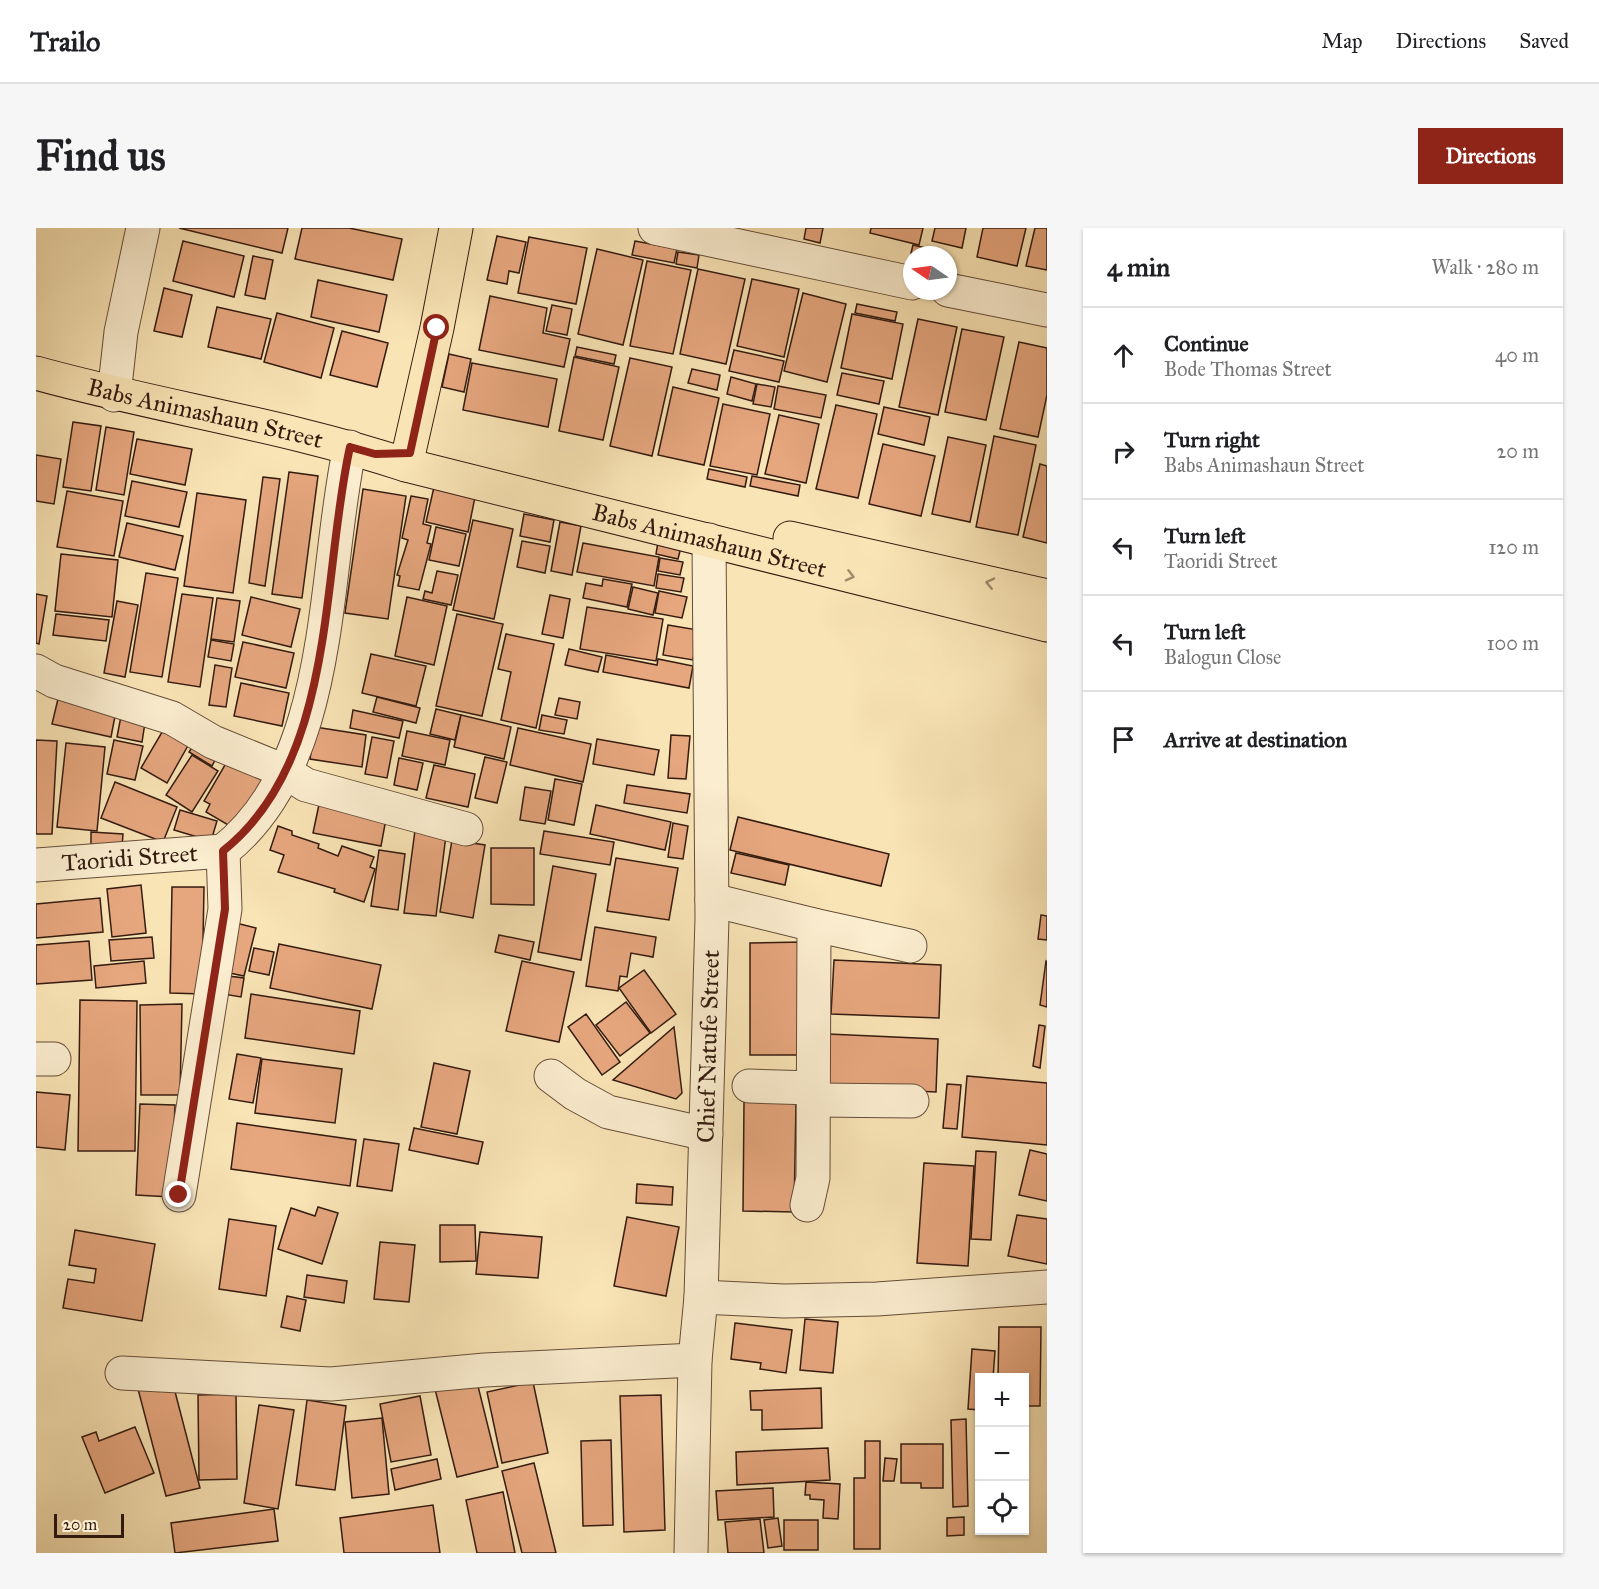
<!DOCTYPE html>
<html lang="en">
<head>
<meta charset="utf-8">
<style>
  :root { --surface:#fff; --page:#f6f6f6; --text:#202124; --muted:#757577; --line:#e0e0e0; --accent:#8f2418 }
  body { margin:0; font-family:"IM FELL Great Primer",serif; background:var(--page); color:var(--text) }
  .controls { position:absolute; right:18px; bottom:18px; display:grid; overflow:hidden; border-radius:0px; box-shadow:0 2px 4px #0004 }
  .controls button { width:54px; height:54px; display:grid; place-items:center; padding:0; border:0; border-bottom:2px solid var(--line); background:var(--surface); color:var(--text); font:30px sans-serif }
  .compass { position:absolute; left:867px; top:18px; width:54px; height:54px; border-radius:50%; background:var(--surface); box-shadow:0 2px 4px #0004; rotate:283deg }
  .scale { position:absolute; left:18px; bottom:15px; width:70px; box-sizing:border-box; padding-left:6px; border:3px solid #341b10; border-top:0; font-size:16px; line-height:21px; white-space:nowrap; color:#341b10; -webkit-text-stroke:4px #fbedcf; paint-order:stroke }
  .stop { position:absolute; width:18px; height:18px; margin:-14px; border:4px solid #8f2418; border-radius:50%; background:#fff }
  .stop.end { background:#8f2418; border-color:#fff; box-shadow:0 2px 6px #0008 }
  .list { margin:0; padding:0; list-style:none }
  h2 { display:flex; justify-content:space-between; align-items:center; height:78px; margin:0; padding:0 24px; font-size:26px }
  h2 small { font-size:20px; font-weight:400; color:var(--muted) }
  .list li { display:grid; grid-template-columns:39px 1fr auto; gap:18px; align-items:center; box-sizing:border-box; height:96px; padding:0 24px; border-top:2px solid var(--line) }
  .list b { display:block; font-size:22px; white-space:nowrap }
  .list p { margin:0; font-size:20px; white-space:nowrap; color:var(--muted) }
  .list em { font-size:20px; font-style:normal; color:var(--muted) }
  .icon { flex:none; width:33px; height:33px; fill:none; stroke:currentColor; stroke-width:2; stroke-linecap:round; stroke-linejoin:round }
  .map { position:relative; flex:none; width:1011px; height:1325px; overflow:hidden; border-radius:0px }
  header { display:flex; align-items:center; gap:36px; box-sizing:border-box; height:84px; padding:0 30px; background:var(--surface); border-bottom:2px solid var(--line) }
  header strong { font-size:28px }
  nav { display:flex; gap:33px; margin-inline-start:auto; font-size:21px }
  .intro { display:flex; align-items:center; justify-content:space-between; box-sizing:border-box; height:144px; padding:0 36px }
  h1 { margin:0; font-size:42px }
  .button { padding:15px 27px; border-radius:0px; background:var(--accent); color:#fff; font-size:21px; font-weight:700 }
  main { display:flex; gap:36px; padding:0 36px }
  aside { flex:1; background:var(--surface); border-radius:0px; box-shadow:0 2px 4px #0004 }
  .map>svg:first-child { display:block }
</style>
</head>
<body>
<header>
<strong>Trailo</strong>
<nav><a>Map</a><a>Directions</a><a>Saved</a></nav>
</header>
<div class="intro"><h1>Find us</h1><a class="button">Directions</a></div>
<main>
<div class="map">
<svg width="1011" height="1325" viewBox="0 0 1011 1325">
  <rect width="100%" height="100%" fill="#f9e4b5"/>
  <filter id="stains"><feTurbulence type="fractalNoise" baseFrequency=".00333" numOctaves="4"/><feColorMatrix values="0 0 0 0 .2 0 0 0 0 .09 0 0 0 0 .02 0 0 0 .5 -.17"/></filter>
  <radialGradient id="worn" r=".72"><stop offset=".6" stop-color="#630" stop-opacity="0"/><stop offset="1" stop-color="#630" stop-opacity=".3"/></radialGradient>
  <g fill="#e6a67e" stroke="#341b10" stroke-width="1.5">
    <polygon points="143,0 252,0 246,25"/>
    <polygon points="266,0 313,0 366,11 357,52 259,31"/>
    <polygon points="770,0 787,0 784,15 768,11"/>
    <polygon points="835,0 887,0 883,17 834,5"/>
    <polygon points="899,0 930,0 926,20 896,13"/>
    <polygon points="947,0 990,0 981,38 941,29"/>
    <polygon points="999,0 1011,0 1011,42 990,38"/>
    <polygon points="461,8 490,14 483,45 473,43 471,56 451,52"/>
    <polygon points="493,9 551,20 540,76 482,65"/>
    <polygon points="147,13 208,28 198,69 137,53"/>
    <polygon points="599,13 641,21 638,35 596,27"/>
    <polygon points="877,17 890,20 888,27 875,25"/>
    <polygon points="561,21 607,32 587,117 542,106"/>
    <polygon points="642,24 663,27 661,40 640,36"/>
    <polygon points="217,28 237,32 229,71 209,67"/>
    <polygon points="611,33 655,42 637,126 594,118"/>
    <polygon points="662,41 709,51 690,136 644,126"/>
    <polygon points="716,51 763,61 748,129 701,118"/>
    <polygon points="282,52 351,67 343,104 275,89"/>
    <polygon points="128,60 156,67 146,109 118,103"/>
    <polygon points="767,65 810,76 791,154 748,143"/>
    <polygon points="454,68 511,80 507,105 534,111 528,139 443,122"/>
    <polygon points="821,76 861,84 859,93 819,85"/>
    <polygon points="516,77 536,81 531,107 510,103"/>
    <polygon points="181,79 235,91 225,131 172,119"/>
    <polygon points="241,85 298,100 285,150 228,134"/>
    <polygon points="816,86 867,96 856,151 805,140"/>
    <polygon points="882,91 921,99 902,187 863,179"/>
    <polygon points="926,101 968,109 950,192 909,184"/>
    <polygon points="306,103 352,115 341,159 294,147"/>
    <polygon points="983,114 1011,120 1011,167 1002,209 964,201"/>
    <polygon points="541,119 580,127 578,136 539,128"/>
    <polygon points="698,122 748,133 743,154 693,143"/>
    <polygon points="413,126 435,131 428,164 406,159"/>
    <polygon points="538,129 583,139 567,212 523,203"/>
    <polygon points="594,130 636,139 616,228 574,218"/>
    <polygon points="436,135 521,151 512,199 427,182"/>
    <polygon points="656,141 684,147 681,162 652,155"/>
    <polygon points="806,145 848,153 843,176 801,167"/>
    <polygon points="695,149 720,156 716,173 691,166"/>
    <polygon points="721,156 739,159 735,179 717,176"/>
    <polygon points="742,158 790,167 785,190 738,181"/>
    <polygon points="637,159 683,170 668,237 622,227"/>
    <polygon points="687,176 734,186 721,247 674,238"/>
    <polygon points="800,177 841,186 822,270 780,261"/>
    <polygon points="848,179 894,189 888,217 842,206"/>
    <polygon points="743,187 783,196 770,255 729,246"/>
    <polygon points="37,194 65,198 55,263 27,259"/>
    <polygon points="70,199 98,204 88,267 60,262"/>
    <polygon points="958,208 1000,217 982,307 940,299"/>
    <polygon points="912,209 950,217 934,294 896,286"/>
    <polygon points="101,211 156,221 149,257 94,246"/>
    <polygon points="847,216 899,228 885,288 833,276"/>
    <polygon points="0,227 25,231 18,276 0,273"/>
    <polygon points="1004,236 1011,238 1011,315 987,309"/>
    <polygon points="673,241 711,249 709,259 671,251"/>
    <polygon points="253,244 282,248 266,370 236,366"/>
    <polygon points="716,248 764,257 762,268 714,258"/>
    <polygon points="227,249 244,251 229,358 213,355"/>
    <polygon points="96,253 151,264 143,299 89,288"/>
    <polygon points="398,259 439,269 432,304 390,294"/>
    <polygon points="327,261 370,268 352,391 309,385"/>
    <polygon points="31,263 87,273 78,328 21,319"/>
    <polygon points="161,265 210,272 197,365 148,358"/>
    <polygon points="375,268 392,271 387,296 395,298 391,315 395,316 383,362 362,358 364,348 361,347 372,312 366,310"/>
    <polygon points="488,286 518,292 514,314 484,308"/>
    <polygon points="437,292 477,301 458,391 417,382"/>
    <polygon points="524,294 545,298 536,347 515,343"/>
    <polygon points="91,295 147,308 139,342 83,329"/>
    <polygon points="400,299 430,306 423,338 393,332"/>
    <polygon points="486,313 514,318 509,345 481,339"/>
    <polygon points="622,314 645,319 642,331 620,326"/>
    <polygon points="547,315 623,329 618,358 541,344"/>
    <polygon points="25,326 82,332 76,389 19,383"/>
    <polygon points="624,330 647,334 644,347 622,343"/>
    <polygon points="401,343 422,347 415,377 387,371 389,363 396,365"/>
    <polygon points="110,345 142,350 126,449 94,444"/>
    <polygon points="622,346 648,350 645,364 620,360"/>
    <polygon points="567,351 596,356 591,379 547,370 550,355 566,358"/>
    <polygon points="597,359 622,365 617,387 592,381"/>
    <polygon points="623,363 651,369 646,390 619,385"/>
    <polygon points="0,366 11,368 3,416 0,415"/>
    <polygon points="146,366 177,370 164,459 132,454"/>
    <polygon points="514,367 534,371 527,410 506,406"/>
    <polygon points="215,369 264,381 255,419 206,407"/>
    <polygon points="371,369 411,378 398,437 359,428"/>
    <polygon points="181,370 204,373 198,414 175,411"/>
    <polygon points="81,373 102,377 89,449 68,445"/>
    <polygon points="551,379 627,391 620,433 544,421"/>
    <polygon points="20,386 73,392 70,413 17,407"/>
    <polygon points="421,386 467,396 446,488 400,478"/>
    <polygon points="632,397 662,402 657,432 627,427"/>
    <polygon points="470,406 518,416 500,500 465,492 475,444 462,441"/>
    <polygon points="175,412 198,416 195,433 172,429"/>
    <polygon points="207,414 258,425 250,460 199,449"/>
    <polygon points="533,421 566,429 562,444 529,437"/>
    <polygon points="335,426 390,438 380,478 326,465"/>
    <polygon points="570,427 621,437 622,431 657,438 653,460 567,444"/>
    <polygon points="179,437 196,440 190,479 173,477"/>
    <polygon points="205,455 253,465 246,498 198,488"/>
    <polygon points="341,469 384,480 380,495 337,484"/>
    <polygon points="523,470 544,474 541,491 519,487"/>
    <polygon points="22,471 80,483 75,509 16,496"/>
    <polygon points="400,481 425,487 419,512 394,506"/>
    <polygon points="317,482 367,493 363,510 314,500"/>
    <polygon points="86,483 110,488 106,514 81,509"/>
    <polygon points="425,487 475,499 468,531 418,519"/>
    <polygon points="506,487 531,492 528,506 503,502"/>
    <polygon points="129,499 154,514 131,555 105,540"/>
    <polygon points="279,499 330,507 326,539 274,531"/>
    <polygon points="482,500 555,516 547,554 474,537"/>
    <polygon points="371,503 414,512 409,537 366,528"/>
    <polygon points="635,507 654,508 650,551 632,550"/>
    <polygon points="163,508 185,521 176,538 153,524"/>
    <polygon points="336,509 358,513 351,550 329,546"/>
    <polygon points="561,511 623,522 618,547 557,536"/>
    <polygon points="0,512 21,513 16,606 0,606"/>
    <polygon points="78,512 107,518 99,552 71,546"/>
    <polygon points="30,515 69,519 61,603 21,599"/>
    <polygon points="196,525 231,545 199,601 170,584 174,576 168,573"/>
    <polygon points="156,527 182,543 156,584 130,567"/>
    <polygon points="449,529 471,534 461,575 439,570"/>
    <polygon points="363,530 387,535 381,562 358,557"/>
    <polygon points="398,537 439,546 432,579 390,570"/>
    <polygon points="519,551 546,556 538,597 512,592"/>
    <polygon points="79,554 141,579 127,614 65,590"/>
    <polygon points="591,557 654,566 651,585 588,575"/>
    <polygon points="489,559 515,563 509,596 484,592"/>
    <polygon points="285,567 352,580 345,618 277,605"/>
    <polygon points="560,577 635,594 629,622 554,606"/>
    <polygon points="144,582 181,593 175,613 138,602"/>
    <polygon points="702,589 853,626 845,658 694,622"/>
    <polygon points="380,595 411,599 400,688 368,685"/>
    <polygon points="637,595 652,598 647,631 632,629"/>
    <polygon points="242,598 256,603 256,607 283,616 282,620 302,628 306,618 338,629 334,639 339,641 328,674 298,664 299,661 242,644 248,627 234,622"/>
    <polygon points="508,603 578,614 574,637 504,626"/>
    <polygon points="55,604 87,606 86,619 55,618"/>
    <polygon points="416,612 449,617 437,690 404,684"/>
    <polygon points="455,620 498,620 498,677 455,676"/>
    <polygon points="343,622 369,626 362,682 335,678"/>
    <polygon points="700,625 753,637 749,657 695,645"/>
    <polygon points="580,630 642,640 633,692 571,683"/>
    <polygon points="517,638 560,646 545,732 502,724"/>
    <polygon points="105,657 110,705 76,709 71,661"/>
    <polygon points="136,659 168,659 166,766 134,765"/>
    <polygon points="64,670 67,704 0,710 0,676"/>
    <polygon points="1005,687 1011,688 1011,712 1002,711"/>
    <polygon points="196,694 220,700 208,748 184,743"/>
    <polygon points="559,699 620,709 617,729 595,725 591,749 584,748 582,763 550,758"/>
    <polygon points="463,707 498,714 494,732 459,724"/>
    <polygon points="116,709 118,730 75,733 73,712"/>
    <polygon points="53,713 56,752 0,756 0,717"/>
    <polygon points="769,714 769,827 714,827 714,715"/>
    <polygon points="243,716 345,737 336,781 234,760"/>
    <polygon points="218,720 238,724 233,747 213,743"/>
    <polygon points="798,732 905,737 903,790 795,786"/>
    <polygon points="108,733 110,755 60,760 58,738"/>
    <polygon points="486,733 538,744 523,814 470,803"/>
    <polygon points="1010,733 1011,734 1011,779 1004,777"/>
    <polygon points="608,742 640,786 615,805 583,760"/>
    <polygon points="184,747 208,750 205,769 181,765"/>
    <polygon points="215,766 324,783 318,826 209,810"/>
    <polygon points="44,772 101,773 99,923 42,923"/>
    <polygon points="590,774 614,805 584,828 560,797"/>
    <polygon points="146,776 144,867 105,867 104,777"/>
    <polygon points="550,786 584,834 566,847 532,799"/>
    <polygon points="1003,797 1009,798 1004,840 997,838"/>
    <polygon points="638,799 646,865 640,871 577,852"/>
    <polygon points="792,806 902,811 900,864 789,859"/>
    <polygon points="201,826 225,830 217,875 193,871"/>
    <polygon points="226,831 306,841 299,895 219,885"/>
    <polygon points="398,835 434,843 421,906 385,899"/>
    <polygon points="931,848 1011,855 1011,917 926,909"/>
    <polygon points="911,856 925,857 921,901 907,900"/>
    <polygon points="0,864 34,867 29,922 0,919"/>
    <polygon points="708,874 760,875 758,984 707,983"/>
    <polygon points="104,876 139,877 135,969 100,967"/>
    <polygon points="201,895 320,912 314,958 195,941"/>
    <polygon points="378,900 447,914 442,936 373,922"/>
    <polygon points="328,911 363,916 356,963 321,958"/>
    <polygon points="994,922 1011,926 1011,973 983,967"/>
    <polygon points="940,923 960,924 955,1012 935,1011"/>
    <polygon points="888,935 938,938 932,1038 881,1035"/>
    <polygon points="601,956 637,959 636,977 600,975"/>
    <polygon points="282,979 302,985 286,1036 242,1021 255,980 279,988"/>
    <polygon points="981,987 1011,991 1011,1036 972,1028"/>
    <polygon points="591,989 643,999 630,1068 578,1058"/>
    <polygon points="193,991 240,998 230,1068 183,1061"/>
    <polygon points="404,997 439,997 440,1033 404,1034"/>
    <polygon points="39,1002 119,1016 106,1093 27,1080 32,1051 58,1055 60,1041 33,1037"/>
    <polygon points="444,1004 506,1009 502,1050 440,1046"/>
    <polygon points="344,1014 379,1017 373,1074 338,1071"/>
    <polygon points="271,1047 311,1053 308,1075 268,1069"/>
    <polygon points="251,1068 270,1072 264,1103 245,1099"/>
    <polygon points="769,1091 802,1094 797,1145 764,1142"/>
    <polygon points="699,1095 756,1102 750,1145 724,1141 725,1135 695,1131"/>
    <polygon points="963,1099 1005,1099 1004,1178 988,1178 988,1150 962,1150"/>
    <polygon points="936,1121 959,1123 957,1150 944,1150 944,1182 932,1181"/>
    <polygon points="440,1150 462,1239 421,1249 399,1161"/>
    <polygon points="136,1152 164,1260 130,1268 102,1161"/>
    <polygon points="497,1154 512,1225 466,1235 451,1164"/>
    <polygon points="785,1160 786,1200 726,1202 726,1182 715,1182 714,1163"/>
    <polygon points="200,1166 201,1251 163,1252 162,1167"/>
    <polygon points="625,1167 629,1302 588,1304 584,1168"/>
    <polygon points="384,1168 395,1227 355,1234 344,1176"/>
    <polygon points="271,1172 310,1178 299,1262 260,1257"/>
    <polygon points="223,1177 258,1182 242,1281 208,1275"/>
    <polygon points="346,1190 353,1266 316,1270 309,1194"/>
    <polygon points="930,1191 932,1278 917,1279 915,1192"/>
    <polygon points="99,1199 118,1245 69,1265 46,1209 60,1204 63,1213"/>
    <polygon points="575,1212 577,1297 547,1298 545,1213"/>
    <polygon points="829,1213 844,1213 844,1321 818,1321 818,1250 829,1250"/>
    <polygon points="865,1216 907,1216 907,1260 885,1260 885,1255 865,1255"/>
    <polygon points="792,1220 794,1252 701,1257 700,1224"/>
    <polygon points="849,1230 861,1231 858,1253 847,1253"/>
    <polygon points="401,1231 405,1251 359,1262 355,1241"/>
    <polygon points="498,1235 520,1325 486,1325 466,1243"/>
    <polygon points="770,1254 804,1256 802,1291 787,1290 788,1272 774,1271 774,1267 769,1267"/>
    <polygon points="737,1260 738,1289 682,1292 680,1263"/>
    <polygon points="467,1264 479,1325 441,1325 430,1272"/>
    <polygon points="397,1277 404,1325 308,1325 304,1290"/>
    <polygon points="238,1281 242,1313 139,1325 135,1295"/>
    <polygon points="928,1289 928,1307 911,1308 911,1290"/>
    <polygon points="742,1290 746,1318 732,1320 728,1292"/>
    <polygon points="724,1291 728,1325 692,1325 689,1294"/>
    <rect x="748" y="1292" width="34" height="30"/>
  </g>
  <g fill="none" stroke-linecap="round" stroke-linejoin="round">
    <defs>
      <g id="minor">
        <polyline points="619,0 876,55"/>
        <polyline points="912,62 1011,82"/>
        <polyline points="78,167 85,104 107,0"/>
        <polyline points="0,443 18,453 136,490 177,514 248,543 270,557 430,601"/>
        <path id="s1" d="M0 637 187 623C300 534 286 347 314 219"/>
        <polyline points="676,672 778,697 777,950 771,977"/>
        <polyline points="778,697 874,718"/>
        <polyline points="0,831 18,831"/>
        <polyline points="515,848 539,866 572,884 670,906"/>
        <polyline points="713,858 777,860"/>
        <polyline points="778,872 876,873"/>
        <polyline points="143,967 189,681 187,623"/>
        <polyline points="665,1069 748,1073 841,1071 1011,1059"/>
        <polyline points="86,1145 295,1156 449,1142 659,1132"/>
        <path id="s2" d="M655 1325 659 1132 665 1069 676 690 673 312"/>
      </g>
      <g id="major">
        <path id="s3" d="M0 145C122 179 250 197 370 237L1011 397"/>
        <polyline points="370,237 401,100 420,0"/>
        <polyline points="754,310 1011,368"/>
      </g>
    </defs>
    <use href="#minor" stroke="#654d39" stroke-width="35"/>
    <use href="#major" stroke="#341b10" stroke-width="35"/>
    <use href="#minor" stroke="#fbedcf" stroke-width="33"/>
    <use href="#major" stroke="#f9e4b5" stroke-width="33"/>
  </g>
  <defs><path id="oneway-chevron" d="M-2-3.5L2.5 0L-2 3.5" fill="none" stroke-width="1.6" stroke-linecap="round" stroke-linejoin="round" transform="scale(1.5)"/></defs>
  <g stroke="#a08a6b">
    <use href="#oneway-chevron" transform="translate(814 348) rotate(14)"/>
    <use href="#oneway-chevron" transform="translate(954 355) rotate(-167)"/>
  </g>
  <g fill="none" stroke-linecap="round" stroke-linejoin="round">
    <path stroke="#8f2418" stroke-width="8" d="M143 967 189 681 187 623C301 533 285 348 314 219L339 226 374 225 401 100"/>
  </g>
  <g text-anchor="middle" stroke-width="4.5" stroke-linejoin="round" paint-order="stroke">
    <g font-size="24" fill="#341b10" stroke="#fbedcf">
      <text dy="8" stroke="none"><textPath href="#s3" startOffset="174">Babs Animashaun Street</textPath></text>
      <text dy="8" stroke="none"><textPath href="#s3" startOffset="694">Babs Animashaun Street</textPath></text>
      <text dy="8" stroke="none"><textPath href="#s1" startOffset="94">Taoridi Street</textPath></text>
      <text dy="8" stroke="none"><textPath href="#s2" startOffset="507">Chief Natufe Street</textPath></text>
    </g>
  </g>
  <rect width="100%" height="100%" filter="url(#stains)"/>
  <rect width="100%" height="100%" fill="url(#worn)"/>
</svg>
<div class="controls">
<button>+</button>
<button>−</button>
<button><svg class="icon" aria-label="locate" viewBox="0 0 24 24"><circle cx="12" cy="12" r="6"/><path d="M12 2v4M12 18v4M2 12h4M18 12h4"/></svg></button>
</div>
<svg class="compass" viewBox="-18 -18 36 36"><path d="M0-13l5 13h-10z" fill="#e53935"/><path d="M0 13l5-13h-10z" fill="#757577"/></svg>
<div class="scale">20 m</div>
<div class="stop" style="left:401px;top:100px"></div>
<div class="stop end" style="left:143px;top:967px"></div>
</div>
<aside>
<h2>4 min<small>Walk · 280 m</small></h2>
<ul class="list">
<li><svg class="icon" aria-label="ahead" viewBox="0 0 24 24"><path d="M12 20V5M6 11l6-6 6 6"/></svg><div><b>Continue</b><p>Bode Thomas Street</p></div><em>40 m</em></li>
<li><svg class="icon" aria-label="right" viewBox="0 0 24 24"><path d="M7 20v-9h11M14 6l5 5-5 5"/></svg><div><b>Turn right</b><p>Babs Animashaun Street</p></div><em>20 m</em></li>
<li><svg class="icon" aria-label="left" viewBox="0 0 24 24"><path d="M17 20v-9H6M10 6l-5 5 5 5"/></svg><div><b>Turn left</b><p>Taoridi Street</p></div><em>120 m</em></li>
<li><svg class="icon" aria-label="left" viewBox="0 0 24 24"><path d="M17 20v-9H6M10 6l-5 5 5 5"/></svg><div><b>Turn left</b><p>Balogun Close</p></div><em>100 m</em></li>
<li><svg class="icon" aria-label="arrive" viewBox="0 0 24 24"><path d="M6 21V4h12l-3 4 3 4H6"/></svg><div><b>Arrive at destination</b></div></li>
</ul>
</aside>
</main>
</body>
</html>
